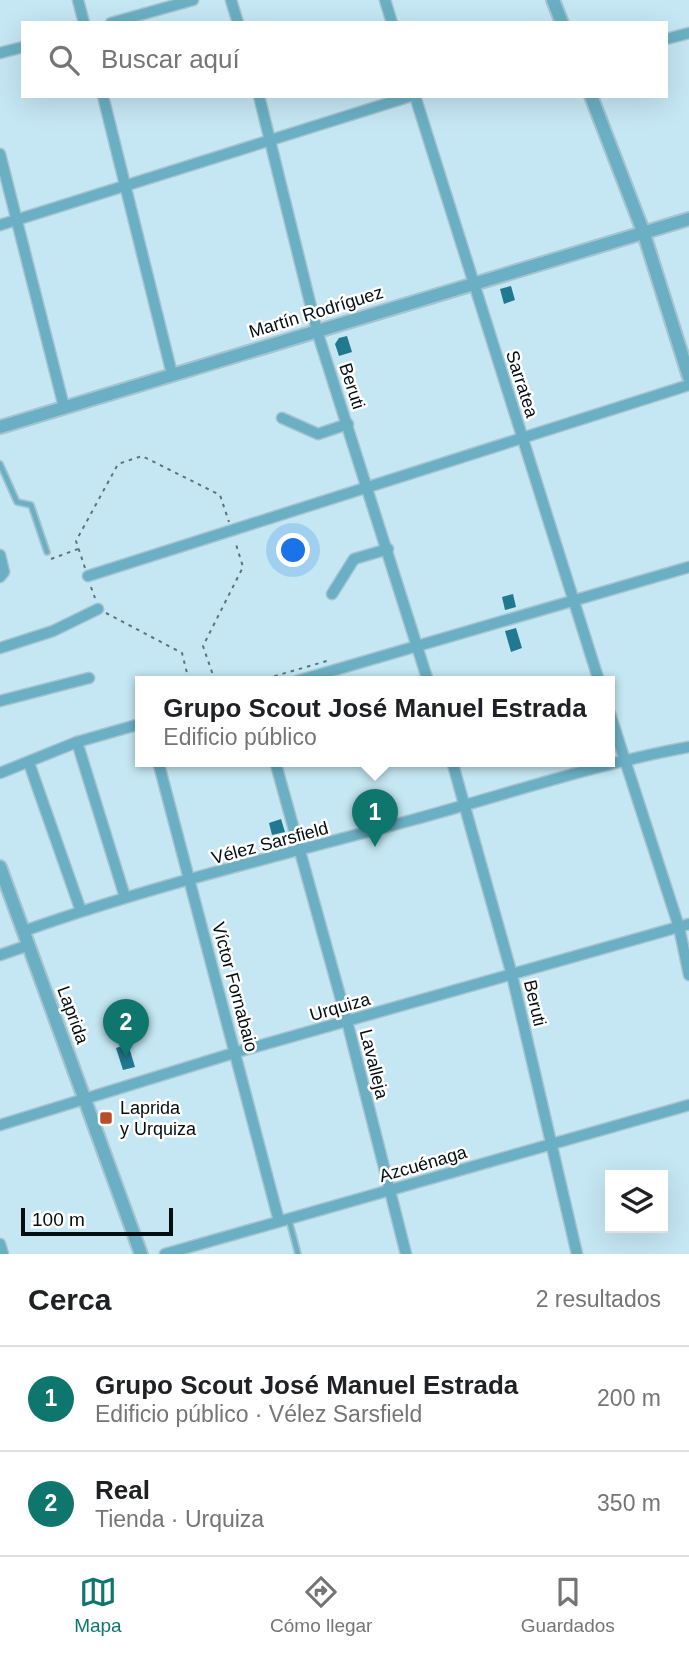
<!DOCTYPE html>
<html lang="es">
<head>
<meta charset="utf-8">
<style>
  :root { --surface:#fff; --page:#f6f6f6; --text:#202124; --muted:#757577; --line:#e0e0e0; --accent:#0f766e }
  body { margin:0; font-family:Helvetica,sans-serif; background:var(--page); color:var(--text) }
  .controls { position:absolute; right:21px; bottom:21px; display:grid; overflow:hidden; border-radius:0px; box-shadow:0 7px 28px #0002 }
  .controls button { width:63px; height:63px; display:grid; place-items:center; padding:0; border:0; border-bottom:2px solid var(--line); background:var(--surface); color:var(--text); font:35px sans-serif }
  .scale { position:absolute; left:21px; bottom:18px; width:152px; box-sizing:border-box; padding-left:7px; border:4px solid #030e11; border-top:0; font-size:19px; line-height:24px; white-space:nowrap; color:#030e11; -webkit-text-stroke:5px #fff; paint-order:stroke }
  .you { position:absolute; left:294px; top:551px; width:24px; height:24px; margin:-18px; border:5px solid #fff; border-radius:50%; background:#1a73e8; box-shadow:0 0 0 10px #1a73e833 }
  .badge { display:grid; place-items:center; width:46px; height:46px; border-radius:50%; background:var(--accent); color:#fff; font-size:23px; font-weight:700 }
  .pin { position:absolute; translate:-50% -58px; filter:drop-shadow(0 2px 4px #0008) }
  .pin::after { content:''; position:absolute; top:37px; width:24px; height:21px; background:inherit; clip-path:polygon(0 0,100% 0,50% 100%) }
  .popup { position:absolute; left:135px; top:676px; width:480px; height:91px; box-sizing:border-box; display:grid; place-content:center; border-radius:0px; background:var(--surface); filter:drop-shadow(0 2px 5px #0005); font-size:23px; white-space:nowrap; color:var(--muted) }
  .popup b { font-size:26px; color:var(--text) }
  .popup::after { content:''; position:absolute; left:50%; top:100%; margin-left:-14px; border:14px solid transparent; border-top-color:var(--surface) }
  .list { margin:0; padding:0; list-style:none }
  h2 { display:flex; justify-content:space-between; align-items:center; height:91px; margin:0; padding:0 28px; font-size:30px }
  h2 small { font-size:23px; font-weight:400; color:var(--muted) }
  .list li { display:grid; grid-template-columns:46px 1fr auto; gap:21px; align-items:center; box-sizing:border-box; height:105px; padding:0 28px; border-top:2px solid var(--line) }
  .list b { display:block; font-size:26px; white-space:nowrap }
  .list p { margin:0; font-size:23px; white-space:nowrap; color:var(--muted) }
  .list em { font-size:23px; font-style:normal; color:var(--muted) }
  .icon { flex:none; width:38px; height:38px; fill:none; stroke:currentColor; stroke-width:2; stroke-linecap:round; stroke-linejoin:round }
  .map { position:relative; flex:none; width:689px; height:1254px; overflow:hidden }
  .search { position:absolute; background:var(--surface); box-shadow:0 7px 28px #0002; left:21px; right:21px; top:21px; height:77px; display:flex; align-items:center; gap:18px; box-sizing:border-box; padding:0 24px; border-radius:0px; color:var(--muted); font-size:26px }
  .sheet { height:301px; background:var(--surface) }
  nav { display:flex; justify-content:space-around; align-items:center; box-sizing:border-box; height:98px; border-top:2px solid var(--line); background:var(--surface); font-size:19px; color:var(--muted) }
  nav a { display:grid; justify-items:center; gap:4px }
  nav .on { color:var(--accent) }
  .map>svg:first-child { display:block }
</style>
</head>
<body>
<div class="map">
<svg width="689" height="1254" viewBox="0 0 689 1254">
  <rect width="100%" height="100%" fill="#c4e7f3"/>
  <g fill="#217990">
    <polygon points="511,286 515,300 504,304 500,289"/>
    <polygon points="347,336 352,352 339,356 335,344 339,338"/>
    <polygon points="513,594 516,607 505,610 502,597"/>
    <polygon points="516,628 522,648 511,652 505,631"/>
    <polygon points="281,819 285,832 272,835 269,823"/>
    <polygon points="128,1044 135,1067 123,1070 116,1048"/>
  </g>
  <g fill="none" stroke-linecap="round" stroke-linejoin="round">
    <defs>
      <g id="service">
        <polyline points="0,464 17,502 31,505 47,552"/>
        <polyline points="289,1220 298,1254"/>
      </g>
      <g id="minor">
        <polyline points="78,0 84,23"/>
        <polyline points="231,0 238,23"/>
        <polyline points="385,0 392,23"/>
        <polyline points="111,23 193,0"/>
        <polyline points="666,39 689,33"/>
        <polyline points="0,53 23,47"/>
        <polyline points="103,96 172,374"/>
        <polyline points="259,96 317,331 428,681"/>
        <polyline points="415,96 599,681"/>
        <polyline points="0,154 64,407"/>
        <polyline points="0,225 411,96"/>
        <polyline points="282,418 318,434 348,424"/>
        <polyline points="0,555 4,572 0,577"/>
        <polyline points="88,576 689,385"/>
        <polyline points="332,594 354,559 388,549"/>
        <polyline points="0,648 53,631 98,609"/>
        <polyline points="297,681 689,567"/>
        <polyline points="0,701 89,678"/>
        <polyline points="610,714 679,927 689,975"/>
        <polyline points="77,742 125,897"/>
        <polyline points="158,761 279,1221"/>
        <polyline points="275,761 347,1021 406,1254"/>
        <polyline points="452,761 512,975 577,1254"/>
        <polyline points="29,763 81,911"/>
        <polyline points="0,773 77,742 140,724"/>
        <path d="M24 931C150 886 282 855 412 820 504 795 595 764 689 747"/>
        <polyline points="0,955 29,945"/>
        <polyline points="0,1125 237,1052 689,924"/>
        <polyline points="0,1244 3,1254"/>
        <polyline points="165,1254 689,1105"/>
      </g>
      <g id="tertiary">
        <polyline points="553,0 562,23"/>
        <polyline points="591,96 643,231 689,377"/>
        <polyline points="0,427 689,219"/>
        <polyline points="0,867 141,1254"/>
      </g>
    </defs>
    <use href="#service" stroke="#a5c4cf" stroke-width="8"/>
    <use href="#minor" stroke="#a5c4cf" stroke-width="13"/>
    <use href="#tertiary" stroke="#a5c4cf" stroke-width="16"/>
    <g stroke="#5d737a" stroke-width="2" stroke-dasharray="3.5 5" stroke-linecap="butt">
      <polyline points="51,559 78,549"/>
      <polyline points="85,568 76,541 118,464 142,456 220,495 229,522"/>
      <polyline points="91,587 95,598"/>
      <polyline points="106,613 182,653 189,681"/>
      <polyline points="215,681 203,646 243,567 235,541"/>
      <polyline points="258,681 330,660"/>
    </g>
    <use href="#service" stroke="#6aafc3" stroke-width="4.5"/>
    <use href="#minor" stroke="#6aafc3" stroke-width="10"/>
    <use href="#tertiary" stroke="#6aafc3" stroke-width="12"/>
  </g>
  <rect fill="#b64f2a" stroke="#fff" stroke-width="2.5" x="99" y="1111" width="14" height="14" rx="3.5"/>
  <g text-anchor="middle" stroke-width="5" stroke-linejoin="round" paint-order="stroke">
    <g font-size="18" fill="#030e11" stroke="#fff">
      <text transform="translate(316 312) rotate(-17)" y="6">Martín Rodríguez</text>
      <text transform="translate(522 384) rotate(72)" y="6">Sarratea</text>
      <text transform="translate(352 386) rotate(72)" y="6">Beruti</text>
      <text transform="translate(270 843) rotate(-15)" y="6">Vélez Sarsfield</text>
      <text transform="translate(235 987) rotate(75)" y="6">Víctor Fornabaio</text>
      <text transform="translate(535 1003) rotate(77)" y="6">Beruti</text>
      <text transform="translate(340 1007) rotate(-16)" y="6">Urquiza</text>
      <text transform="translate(73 1015) rotate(70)" y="6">Laprida</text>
      <text transform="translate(374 1064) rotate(76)" y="6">Lavalleja</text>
      <text transform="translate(423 1164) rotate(-16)" y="6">Azcuénaga</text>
    </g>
    <g font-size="18" fill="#030e11" stroke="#fff" text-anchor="start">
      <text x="120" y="1114">Laprida<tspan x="120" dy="21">y Urquiza</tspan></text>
    </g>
  </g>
</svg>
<div class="controls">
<button><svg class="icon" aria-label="layers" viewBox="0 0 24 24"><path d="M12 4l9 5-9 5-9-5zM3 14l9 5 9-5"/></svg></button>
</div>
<div class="scale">100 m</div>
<div class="you"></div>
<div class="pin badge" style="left:375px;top:847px">1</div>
<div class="popup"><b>Grupo Scout José Manuel Estrada</b>Edificio público</div>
<div class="pin badge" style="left:126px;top:1057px">2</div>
<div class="search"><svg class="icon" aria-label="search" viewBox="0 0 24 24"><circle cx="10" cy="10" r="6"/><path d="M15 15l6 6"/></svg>Buscar aquí</div>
</div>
<section class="sheet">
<h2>Cerca<small>2 resultados</small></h2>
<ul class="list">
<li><span class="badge">1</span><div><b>Grupo Scout José Manuel Estrada</b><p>Edificio público · Vélez Sarsfield</p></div><em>200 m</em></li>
<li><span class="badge">2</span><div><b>Real</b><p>Tienda · Urquiza</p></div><em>350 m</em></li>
</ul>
</section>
<nav>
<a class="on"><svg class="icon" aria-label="map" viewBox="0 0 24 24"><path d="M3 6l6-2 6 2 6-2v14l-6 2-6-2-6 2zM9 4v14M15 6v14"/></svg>Mapa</a>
<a><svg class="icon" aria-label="directions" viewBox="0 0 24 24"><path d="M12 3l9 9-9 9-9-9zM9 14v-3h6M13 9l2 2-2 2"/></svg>Cómo llegar</a>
<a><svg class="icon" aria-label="saved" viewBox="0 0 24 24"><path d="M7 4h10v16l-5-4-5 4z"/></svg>Guardados</a>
</nav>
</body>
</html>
